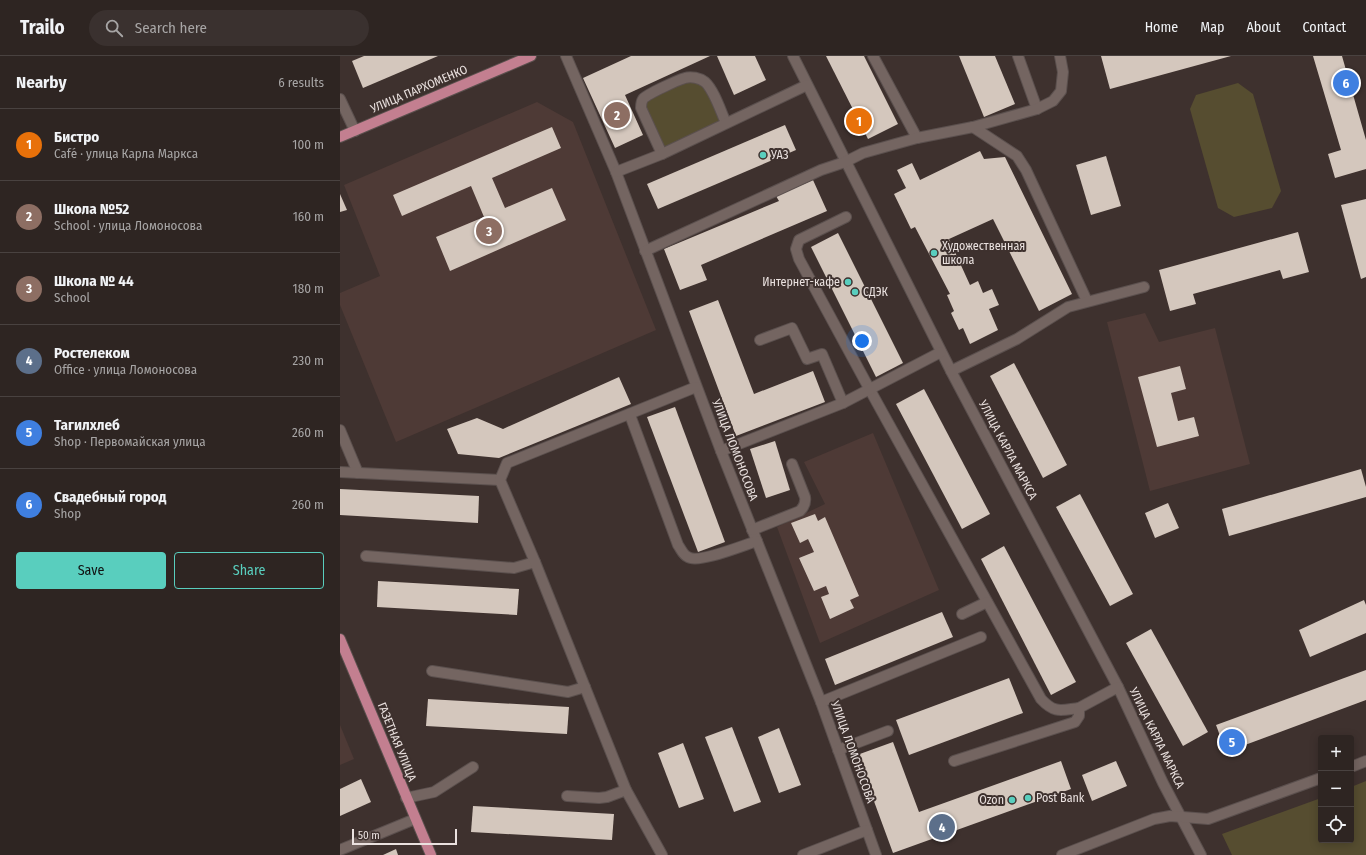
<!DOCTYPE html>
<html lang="en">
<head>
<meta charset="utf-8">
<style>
  :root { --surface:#2e2522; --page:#3a312f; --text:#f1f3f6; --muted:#a7a5a5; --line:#494240; --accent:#59cebe }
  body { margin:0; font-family:"Fira Sans Condensed",sans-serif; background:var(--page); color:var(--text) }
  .controls { position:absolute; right:12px; bottom:12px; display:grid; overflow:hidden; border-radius:4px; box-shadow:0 2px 10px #0003 }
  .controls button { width:36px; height:36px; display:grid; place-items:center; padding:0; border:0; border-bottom:1px solid var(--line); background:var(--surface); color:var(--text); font:20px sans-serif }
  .scale { position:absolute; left:12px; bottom:10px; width:105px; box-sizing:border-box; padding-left:4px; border:2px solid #eae1df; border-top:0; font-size:11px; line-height:14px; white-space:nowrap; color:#eae1df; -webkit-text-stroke:3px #3e312e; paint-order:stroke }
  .you { position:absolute; left:522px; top:285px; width:14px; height:14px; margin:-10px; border:3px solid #fff; border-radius:50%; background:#1a73e8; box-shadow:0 0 0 6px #1a73e833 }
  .badge { display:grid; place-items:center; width:26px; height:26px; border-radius:50%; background:var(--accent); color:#fff; font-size:13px; font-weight:700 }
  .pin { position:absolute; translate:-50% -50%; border:2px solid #fff; box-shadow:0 1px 4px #0006 }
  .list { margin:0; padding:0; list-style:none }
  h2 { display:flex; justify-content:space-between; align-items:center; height:52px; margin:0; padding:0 16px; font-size:17px }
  h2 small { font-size:13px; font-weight:400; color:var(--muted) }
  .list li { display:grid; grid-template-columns:26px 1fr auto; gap:12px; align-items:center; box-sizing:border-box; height:72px; padding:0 16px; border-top:1px solid var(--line) }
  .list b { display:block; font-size:15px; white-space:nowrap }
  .list p { margin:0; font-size:13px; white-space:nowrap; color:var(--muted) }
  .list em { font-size:13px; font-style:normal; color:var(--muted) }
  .actions { display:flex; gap:8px; padding:12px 16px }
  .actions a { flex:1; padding:9px 0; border:1px solid var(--accent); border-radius:4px; text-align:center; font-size:14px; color:var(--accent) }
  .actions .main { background:var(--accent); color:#111 }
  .icon { flex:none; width:22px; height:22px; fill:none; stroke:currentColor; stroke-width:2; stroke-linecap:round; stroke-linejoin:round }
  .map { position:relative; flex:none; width:1026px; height:799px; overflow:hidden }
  header { display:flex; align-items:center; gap:24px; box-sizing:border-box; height:56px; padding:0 20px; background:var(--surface); border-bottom:1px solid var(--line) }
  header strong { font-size:19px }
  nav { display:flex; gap:22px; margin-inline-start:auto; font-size:14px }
  .search { width:280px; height:36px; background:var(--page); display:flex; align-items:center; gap:10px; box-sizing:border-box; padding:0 14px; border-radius:22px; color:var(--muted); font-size:15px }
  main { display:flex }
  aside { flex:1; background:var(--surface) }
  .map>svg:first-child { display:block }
</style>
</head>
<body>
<header>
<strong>Trailo</strong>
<div class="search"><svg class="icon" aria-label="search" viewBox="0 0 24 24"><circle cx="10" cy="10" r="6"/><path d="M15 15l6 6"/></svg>Search here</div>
<nav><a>Home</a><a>Map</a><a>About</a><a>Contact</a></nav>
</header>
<main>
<aside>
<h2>Nearby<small>6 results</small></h2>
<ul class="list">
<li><span class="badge" style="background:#e8710a">1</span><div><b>Бистро</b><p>Café · улица Карла Маркса</p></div><em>100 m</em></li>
<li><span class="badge" style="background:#8d6e63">2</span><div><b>Школа №52</b><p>School · улица Ломоносова</p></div><em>160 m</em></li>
<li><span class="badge" style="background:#8d6e63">3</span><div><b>Школа № 44</b><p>School</p></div><em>180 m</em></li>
<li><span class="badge" style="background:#5c6f8a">4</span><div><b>Ростелеком</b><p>Office · улица Ломоносова</p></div><em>230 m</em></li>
<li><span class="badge" style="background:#3f7fe0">5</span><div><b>Тагилхлеб</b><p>Shop · Первомайская улица</p></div><em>260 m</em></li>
<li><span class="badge" style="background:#3f7fe0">6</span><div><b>Свадебный город</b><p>Shop</p></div><em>260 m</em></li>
</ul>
<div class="actions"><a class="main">Save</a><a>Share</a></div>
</aside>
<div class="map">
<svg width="1026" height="799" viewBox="0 0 1026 799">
  <rect width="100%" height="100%" fill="#3e312e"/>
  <g fill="#4e3a36">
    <polygon points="197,46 233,66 316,274 56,386 0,249 0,237 40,220 4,129"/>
    <polygon points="805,257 819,286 875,272 910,408 810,435 767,266"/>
    <polygon points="533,377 599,534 480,587 437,471 485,448 464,406"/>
    <polygon points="0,669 14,703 0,709"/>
  </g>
  <g fill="#564d30">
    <polygon points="361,19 382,65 322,92 302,46"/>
    <polygon points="898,27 913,38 941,135 932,152 894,161 878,152 850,53 856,39"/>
    <polygon points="1026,725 1026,799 892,799 882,778 981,742 981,784 1011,784 1011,731"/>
  </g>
  <g fill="#d4c7bd">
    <polygon points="24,0 98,0 23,32 12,5"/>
    <polygon points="291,0 370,0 285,39 303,79 275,92 243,22"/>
    <polygon points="377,0 415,0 426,24 394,39"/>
    <polygon points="486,0 524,0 558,68 528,83"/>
    <polygon points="619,0 655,0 675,48 644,61"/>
    <polygon points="761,0 891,0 770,33"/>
    <polygon points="973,0 1002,0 1026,84 1026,113 995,122 988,98 1001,94"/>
    <polygon points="445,69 456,94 318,153 307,128"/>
    <polygon points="212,71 221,92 152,122 165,152 212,132 226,164 110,215 96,181 144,161 131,130 62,160 53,139"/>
    <polygon points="640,95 644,103 665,101 732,238 699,255 653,163 609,183 630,229 638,225 643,237 652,233 659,249 649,253 658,274 630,288 623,272 619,274 611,257 614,255 607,239 610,238 575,171 571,173 554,138 566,132 557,114 572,107 580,124"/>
    <polygon points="766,100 781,150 751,159 736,109"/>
    <polygon points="473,124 487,155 361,209 367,224 340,234 324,193 439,145 436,140"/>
    <polygon points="0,138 7,154 0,156"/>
    <polygon points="1026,143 1026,221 1021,223 1001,149"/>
    <polygon points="958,176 969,216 943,223 940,214 853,238 856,248 830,255 819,214"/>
    <polygon points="498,177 563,307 536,321 471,191"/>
    <polygon points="378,244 414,338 473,315 485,346 396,380 349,255"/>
    <polygon points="674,307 727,409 703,422 650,320"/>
    <polygon points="840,310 846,333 831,337 838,365 854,361 859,380 817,391 798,321"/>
    <polygon points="279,321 291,348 159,402 118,398 107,373 137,362 163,373"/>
    <polygon points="584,333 650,458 622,473 556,348"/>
    <polygon points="335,351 385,486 358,496 307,361"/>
    <polygon points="435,385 450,434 426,442 410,393"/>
    <polygon points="1021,413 1026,431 1026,441 889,480 882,453"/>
    <polygon points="0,433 139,440 138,467 0,459"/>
    <polygon points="740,438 793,538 770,550 716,451"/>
    <polygon points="828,447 839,472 815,482 805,457"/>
    <polygon points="475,458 478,465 485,461 519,540 510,544 514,552 490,563 481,541 489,538 486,530 474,535 459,502 474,496 468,483 460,487 451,467"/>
    <polygon points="664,490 736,626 711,639 641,503"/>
    <polygon points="38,525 179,533 177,559 37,551"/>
    <polygon points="1024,544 1026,549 1026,577 970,601 959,574"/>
    <polygon points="602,556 613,581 495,629 485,603"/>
    <polygon points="811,573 868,676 843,690 786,587"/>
    <polygon points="1026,614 1026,644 886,696 876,669"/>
    <polygon points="669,622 683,657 569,699 556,664"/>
    <polygon points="88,643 229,651 227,678 86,670"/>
    <polygon points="392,671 421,746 394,756 365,681"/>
    <polygon points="439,672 461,729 439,737 418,681"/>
    <polygon points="553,686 579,756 721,705 731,733 553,797 517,699"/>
    <polygon points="343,687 364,743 339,752 318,697"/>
    <polygon points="776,705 787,730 752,745 742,719"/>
    <polygon points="21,723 31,746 0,760 0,733"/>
    <polygon points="133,750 274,758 272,784 131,776"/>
    <polygon points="56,793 58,799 43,799"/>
  </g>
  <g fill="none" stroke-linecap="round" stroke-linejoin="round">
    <defs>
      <g id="minor">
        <polyline points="226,0 276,116 381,395 481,646 536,799"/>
        <polyline points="453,0 611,315 778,631 823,727 861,799"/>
        <polyline points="533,0 577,82"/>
        <polyline points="678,0 697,53"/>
        <polyline points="0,43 15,75"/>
        <polyline points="633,71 677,100 686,114 747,245"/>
        <path d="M322 98 301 52C301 48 301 46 303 43 307 38 338 24 345 22 351 20 360 22 365 26 374 34 381 56 386 67"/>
        <polyline points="276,116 322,98 467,29"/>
        <path d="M506 161 459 184 456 193 459 203 530 334 701 643C715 658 721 654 739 652"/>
        <polyline points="305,195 481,114 505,106 523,97 577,82 633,71 697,53 713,45 721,35 723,16 720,0"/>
        <polyline points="420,284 452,272 467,303 482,298 503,347"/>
        <polyline points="611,315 677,283 728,251 804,231"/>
        <path d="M290 359 338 489C341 493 343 499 348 501 358 508 404 489 417 485"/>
        <polyline points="0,374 18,417"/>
        <polyline points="381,395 503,347 601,296"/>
        <polyline points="0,416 160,424"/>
        <path d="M412 474 460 455C464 451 466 447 465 441L452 408"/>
        <polyline points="26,500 174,512 195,506"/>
        <polyline points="622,558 647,546"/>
        <polyline points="92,615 228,636 245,631"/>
        <polyline points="481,646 641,581"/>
        <polyline points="498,694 548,675"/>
        <polyline points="614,705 735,666 739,660 739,652 778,631"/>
        <polyline points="1011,711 1026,705"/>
        <polyline points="227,740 259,742 267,741 286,734"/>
        <polyline points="66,742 94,736 133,711"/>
        <polyline points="0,794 75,763"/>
        <polyline points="322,799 286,734 195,506 160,424 167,407 356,331"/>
        <polyline points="463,799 527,774"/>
        <polyline points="722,799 814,763 830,760 868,763 981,722"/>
      </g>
      <g id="major">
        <polyline points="0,81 191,0"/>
        <polyline points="0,583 91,799"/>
      </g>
    </defs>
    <use href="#minor" stroke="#5b504e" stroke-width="12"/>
    <use href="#major" stroke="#5b504e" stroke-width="12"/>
    <use href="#minor" stroke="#746561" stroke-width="10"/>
    <use href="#major" stroke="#c37f90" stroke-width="10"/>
  </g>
  <g fill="#59cebe" stroke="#3e312e" stroke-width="1.5">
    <circle cx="423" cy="99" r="4"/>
    <circle cx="594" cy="197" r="4"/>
    <circle cx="508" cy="226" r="4"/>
    <circle cx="515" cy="236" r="4"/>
    <circle cx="688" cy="742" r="4"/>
    <circle cx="672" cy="744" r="4"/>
  </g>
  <g text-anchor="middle" stroke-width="4" stroke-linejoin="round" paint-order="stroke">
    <g font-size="12" fill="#eae1df" stroke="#3e312e">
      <text transform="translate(79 33) rotate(-23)" y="4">УЛИЦА ПАРХОМЕНКО</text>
      <text transform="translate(395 394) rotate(69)" y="4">УЛИЦА ЛОМОНОСОВА</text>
      <text transform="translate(668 394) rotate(62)" y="4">УЛИЦА КАРЛА МАРКСА</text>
      <text transform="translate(817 682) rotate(64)" y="4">УЛИЦА КАРЛА МАРКСА</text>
      <text transform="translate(57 686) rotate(68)" y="4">ГАЗЕТНАЯ УЛИЦА</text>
      <text transform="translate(513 696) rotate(70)" y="4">УЛИЦА ЛОМОНОСОВА</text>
    </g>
    <g font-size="12" fill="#eae1df" stroke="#3e312e" text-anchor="start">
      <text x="431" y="103">УАЗ</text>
      <text x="602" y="194">Художественная<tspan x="602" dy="14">школа</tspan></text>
      <text x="500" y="230" text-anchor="end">Интернет-кафе</text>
      <text x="523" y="240">СДЭК</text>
      <text x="696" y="746">Post Bank</text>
      <text x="664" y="748" text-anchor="end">Ozon</text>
    </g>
  </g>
</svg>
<div class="controls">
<button>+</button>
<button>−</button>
<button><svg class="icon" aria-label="locate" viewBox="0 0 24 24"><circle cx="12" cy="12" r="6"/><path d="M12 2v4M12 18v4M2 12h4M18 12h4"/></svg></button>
</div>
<div class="scale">50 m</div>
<div class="you"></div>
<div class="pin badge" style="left:519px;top:65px;background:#e8710a">1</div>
<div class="pin badge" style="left:277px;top:59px;background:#8d6e63">2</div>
<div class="pin badge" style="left:149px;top:175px;background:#8d6e63">3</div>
<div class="pin badge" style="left:602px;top:771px;background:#5c6f8a">4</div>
<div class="pin badge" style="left:892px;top:686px;background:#3f7fe0">5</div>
<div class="pin badge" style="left:1006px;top:27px;background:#3f7fe0">6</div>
</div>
</main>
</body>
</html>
